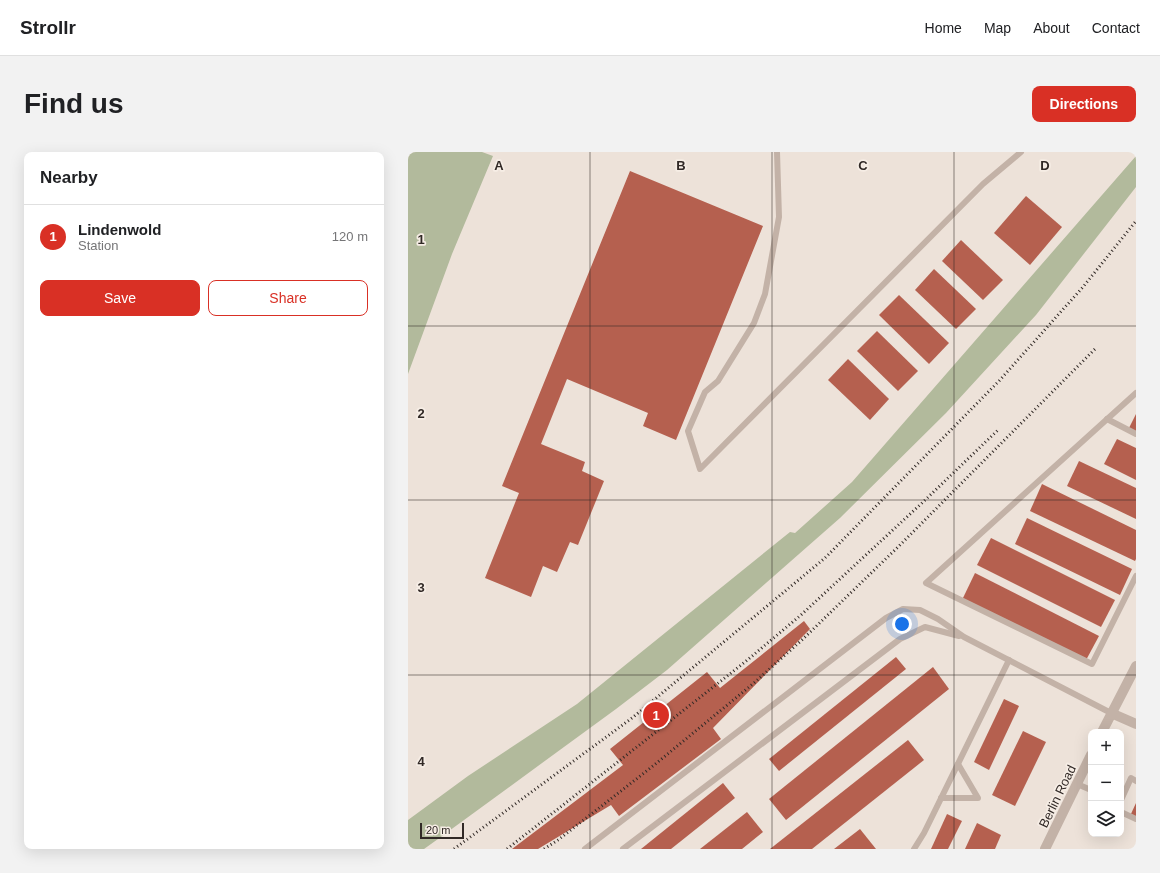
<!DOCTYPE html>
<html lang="en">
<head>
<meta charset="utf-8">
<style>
  :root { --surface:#fff; --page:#f2f2f2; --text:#202124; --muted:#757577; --line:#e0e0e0; --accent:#d93025 }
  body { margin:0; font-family:Arial,sans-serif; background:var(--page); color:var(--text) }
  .controls { position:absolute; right:12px; bottom:12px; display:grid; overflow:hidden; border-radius:8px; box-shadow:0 4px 16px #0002 }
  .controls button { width:36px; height:36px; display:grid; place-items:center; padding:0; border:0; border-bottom:1px solid var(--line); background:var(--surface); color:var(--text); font:20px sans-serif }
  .scale { position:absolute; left:12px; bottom:10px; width:44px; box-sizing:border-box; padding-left:4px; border:2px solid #312926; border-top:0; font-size:11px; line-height:14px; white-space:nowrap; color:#312926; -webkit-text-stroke:3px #f6ede5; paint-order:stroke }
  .you { position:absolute; left:494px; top:472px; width:14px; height:14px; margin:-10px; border:3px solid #fff; border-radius:50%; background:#1a73e8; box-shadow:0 0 0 6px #1a73e833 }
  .badge { display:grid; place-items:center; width:26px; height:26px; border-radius:50%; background:var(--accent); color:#fff; font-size:13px; font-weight:700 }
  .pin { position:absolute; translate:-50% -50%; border:2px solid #fff; box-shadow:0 1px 4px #0006 }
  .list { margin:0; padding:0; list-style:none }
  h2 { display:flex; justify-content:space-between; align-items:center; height:52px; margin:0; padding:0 16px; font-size:17px }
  h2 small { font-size:13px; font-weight:400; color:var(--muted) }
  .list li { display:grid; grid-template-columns:26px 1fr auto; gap:12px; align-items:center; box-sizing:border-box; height:64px; padding:0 16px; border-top:1px solid var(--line) }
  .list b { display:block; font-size:15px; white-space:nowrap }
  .list p { margin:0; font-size:13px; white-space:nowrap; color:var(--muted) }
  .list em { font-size:13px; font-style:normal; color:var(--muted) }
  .actions { display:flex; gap:8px; padding:12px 16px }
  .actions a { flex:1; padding:9px 0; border:1px solid var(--accent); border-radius:8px; text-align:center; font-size:14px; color:var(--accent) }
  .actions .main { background:var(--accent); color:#fff }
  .icon { flex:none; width:22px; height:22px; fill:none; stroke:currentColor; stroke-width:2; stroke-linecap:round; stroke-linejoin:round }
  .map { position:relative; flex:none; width:728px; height:697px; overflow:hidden; border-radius:8px }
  header { display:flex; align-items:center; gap:24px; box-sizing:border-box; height:56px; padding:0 20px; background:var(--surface); border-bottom:1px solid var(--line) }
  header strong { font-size:19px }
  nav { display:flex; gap:22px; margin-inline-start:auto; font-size:14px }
  .intro { display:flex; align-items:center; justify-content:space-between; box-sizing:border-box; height:96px; padding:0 24px }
  h1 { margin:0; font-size:28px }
  .button { padding:10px 18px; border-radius:8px; background:var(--accent); color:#fff; font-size:14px; font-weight:700 }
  main { display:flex; gap:24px; padding:0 24px }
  aside { flex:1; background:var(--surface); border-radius:8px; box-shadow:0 4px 16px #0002 }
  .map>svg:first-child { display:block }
</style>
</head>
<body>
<header>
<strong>Strollr</strong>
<nav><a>Home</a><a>Map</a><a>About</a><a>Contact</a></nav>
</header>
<div class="intro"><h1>Find us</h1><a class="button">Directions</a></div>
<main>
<aside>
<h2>Nearby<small></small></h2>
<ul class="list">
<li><span class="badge">1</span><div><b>Lindenwold</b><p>Station</p></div><em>120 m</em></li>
</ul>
<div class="actions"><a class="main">Save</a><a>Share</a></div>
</aside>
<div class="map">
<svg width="728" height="697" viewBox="0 0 728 697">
  <rect width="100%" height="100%" fill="#ede2d9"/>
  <g fill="#b2ba9c">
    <polygon points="0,0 74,0 85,4 44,102 0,222"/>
    <polygon points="728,4 728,35 628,163 538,261 432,366 259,518 208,557 30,687 16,697 0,697 0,668 60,624 169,552 382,380 387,381 444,330"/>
  </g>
  <g fill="#b5604f">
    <polygon points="222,19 355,74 268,288 235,274 240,261 159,227 133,292 177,310 174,319 196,329 170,393 162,390 149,420 135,414 123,445 77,426 111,341 94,334"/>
    <polygon points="618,44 654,75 622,113 586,81"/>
    <polygon points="553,88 595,128 575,148 534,109"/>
    <polygon points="526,117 568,157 548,177 507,138"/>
    <polygon points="491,143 541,191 521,212 471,163"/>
    <polygon points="469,179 510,219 490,239 449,199"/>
    <polygon points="440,207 481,247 462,268 420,228"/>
    <polygon points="728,262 728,280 721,276"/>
    <polygon points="709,287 728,296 728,328 696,312"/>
    <polygon points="671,309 728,336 728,367 659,334"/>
    <polygon points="634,332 728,378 728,407 727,409 622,359"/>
    <polygon points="619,366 724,417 712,443 607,392"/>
    <polygon points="583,386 707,448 693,475 569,413"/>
    <polygon points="567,421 691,484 677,510 554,448"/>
    <polygon points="396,469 402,477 305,576 313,587 211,664 203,653 130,697 104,697 215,613 202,597 299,520 312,536"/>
    <polygon points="488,505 498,517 371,619 361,607"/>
    <polygon points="525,515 541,537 378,668 361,647"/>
    <polygon points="596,547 611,554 581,618 566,610"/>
    <polygon points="615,579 638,590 607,654 584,643"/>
    <polygon points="500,588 516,608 404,697 362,697"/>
    <polygon points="315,631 327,646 263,697 233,697"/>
    <polygon points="728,651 728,666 722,664"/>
    <polygon points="339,660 355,680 334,697 292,697"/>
    <polygon points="539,662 554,669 540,697 523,697"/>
    <polygon points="569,671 593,683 587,697 557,697"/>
    <polygon points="452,677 468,697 426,697"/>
  </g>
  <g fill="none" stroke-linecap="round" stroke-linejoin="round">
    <g stroke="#c3b2a7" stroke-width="6">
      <polyline points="369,0 371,65 357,142 346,171 310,229 297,240 280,279 292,317 575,32 613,0"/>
      <polyline points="728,241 518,431 684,512 728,424"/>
      <polyline points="699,267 728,282"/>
      <polyline points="669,632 683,638"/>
      <polyline points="533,646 570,646 550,612"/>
      <polyline points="713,648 723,626 728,629"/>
      <polyline points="713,660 728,667"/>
      <polyline points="177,697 478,466 495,457 512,458 530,467 556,485 703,561"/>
      <polyline points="215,697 492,487 517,475 551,484"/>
      <polyline points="506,697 516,681 601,508"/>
    </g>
    <g stroke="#c3b2a7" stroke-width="10">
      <polyline points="703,561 728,572"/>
      <polyline points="694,580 728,514"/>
      <polyline points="637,697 683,603"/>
    </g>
    <g stroke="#312926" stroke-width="3" stroke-dasharray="1 3" stroke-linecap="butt">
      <polyline points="46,697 224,566 417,406 591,229 675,135 728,69"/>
      <polyline points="99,697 337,510 393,463 514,351 590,278"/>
      <polyline points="136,697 150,688 245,614 346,531 395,487 490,395 688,196"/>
    </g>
  </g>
  <path fill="none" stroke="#312926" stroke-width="1" stroke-opacity="0.55" d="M182 0V697M364 0V697M546 0V697M0 174H728M0 348H728M0 523H728"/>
  <g text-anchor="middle" stroke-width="3.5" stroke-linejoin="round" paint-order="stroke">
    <g font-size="13" fill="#312926" stroke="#f6ede5">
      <text transform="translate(649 644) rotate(-64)" y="5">Berlin Road</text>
    </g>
  </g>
  <g font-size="13" text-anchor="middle" font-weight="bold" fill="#312926" stroke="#f6ede5" stroke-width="3.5" stroke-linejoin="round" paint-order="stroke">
    <text x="91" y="18">A</text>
    <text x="273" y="18">B</text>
    <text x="455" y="18">C</text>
    <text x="637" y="18">D</text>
    <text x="13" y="92">1</text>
    <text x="13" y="266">2</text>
    <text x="13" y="440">3</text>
    <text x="13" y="614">4</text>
  </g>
</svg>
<div class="controls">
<button>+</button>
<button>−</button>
<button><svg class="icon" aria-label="layers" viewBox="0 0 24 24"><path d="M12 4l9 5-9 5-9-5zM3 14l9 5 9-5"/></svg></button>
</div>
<div class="scale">20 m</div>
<div class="you"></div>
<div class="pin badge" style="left:248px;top:563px">1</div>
</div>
</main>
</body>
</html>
